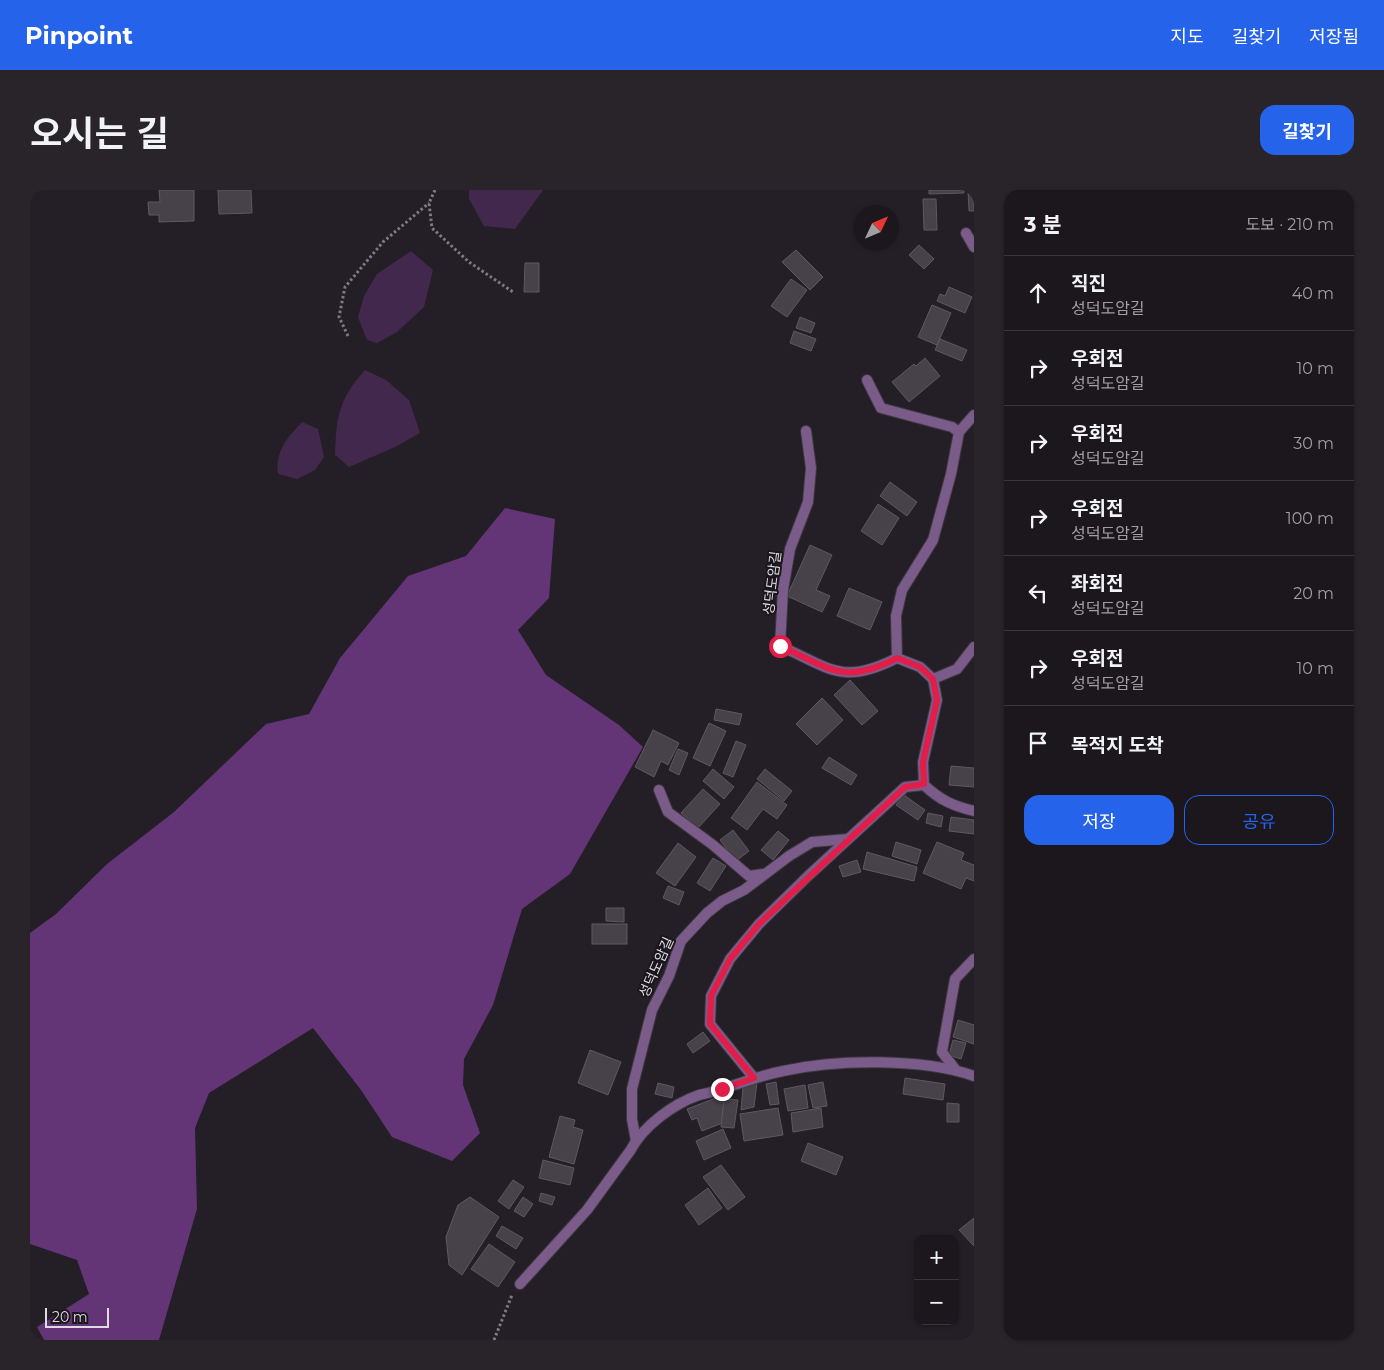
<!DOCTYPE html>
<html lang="ko">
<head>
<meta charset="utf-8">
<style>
  :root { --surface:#1b171c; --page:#282429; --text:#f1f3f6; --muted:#a09fa3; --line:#39363b; --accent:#2563eb }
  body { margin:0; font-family:Montserrat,"Noto Sans KR",sans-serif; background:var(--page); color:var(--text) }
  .controls { position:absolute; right:15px; bottom:15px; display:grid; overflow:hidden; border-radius:10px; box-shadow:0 1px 4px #0004 }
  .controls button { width:45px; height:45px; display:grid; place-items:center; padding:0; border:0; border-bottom:1px solid var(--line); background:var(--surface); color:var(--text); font:25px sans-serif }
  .compass { position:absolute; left:824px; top:15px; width:45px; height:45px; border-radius:50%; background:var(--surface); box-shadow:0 1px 4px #0004; rotate:46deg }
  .scale { position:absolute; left:15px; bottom:12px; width:64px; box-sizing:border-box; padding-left:5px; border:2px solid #dfdce1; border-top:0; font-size:14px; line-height:18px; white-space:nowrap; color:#dfdce1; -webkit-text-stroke:4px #1b161d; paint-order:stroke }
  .stop { position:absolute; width:15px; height:15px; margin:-11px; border:4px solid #e11d48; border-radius:50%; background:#fff }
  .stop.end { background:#e11d48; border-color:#fff; box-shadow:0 1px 5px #0008 }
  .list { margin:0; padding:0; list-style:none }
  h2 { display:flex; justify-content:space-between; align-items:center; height:65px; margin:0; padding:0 20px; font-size:21px }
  h2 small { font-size:16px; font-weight:400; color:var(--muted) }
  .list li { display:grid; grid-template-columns:32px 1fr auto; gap:15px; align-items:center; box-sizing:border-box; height:75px; padding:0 20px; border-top:1px solid var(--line) }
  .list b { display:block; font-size:19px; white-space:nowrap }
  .list p { margin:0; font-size:16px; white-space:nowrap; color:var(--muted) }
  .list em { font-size:16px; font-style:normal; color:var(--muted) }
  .actions { display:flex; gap:10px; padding:15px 20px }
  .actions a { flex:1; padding:11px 0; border:1px solid var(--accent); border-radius:15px; text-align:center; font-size:18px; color:var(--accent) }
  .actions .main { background:var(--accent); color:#fff }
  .icon { flex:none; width:28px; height:28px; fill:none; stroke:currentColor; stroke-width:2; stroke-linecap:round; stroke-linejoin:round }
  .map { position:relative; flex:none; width:944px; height:1150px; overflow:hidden; border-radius:15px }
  header { display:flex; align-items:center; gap:30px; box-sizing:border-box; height:70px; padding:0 25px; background:var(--accent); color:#fff }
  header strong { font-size:24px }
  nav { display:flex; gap:28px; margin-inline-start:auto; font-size:18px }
  .intro { display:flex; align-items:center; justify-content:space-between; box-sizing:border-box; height:120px; padding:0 30px }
  h1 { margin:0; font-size:35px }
  .button { padding:12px 22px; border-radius:15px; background:var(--accent); color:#fff; font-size:18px; font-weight:700 }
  main { display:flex; gap:30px; padding:0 30px }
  aside { flex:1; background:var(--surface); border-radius:15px; box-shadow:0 1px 4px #0004 }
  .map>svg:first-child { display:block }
</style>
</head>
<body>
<header>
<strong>Pinpoint</strong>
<nav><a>지도</a><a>길찾기</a><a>저장됨</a></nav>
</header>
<div class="intro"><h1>오시는 길</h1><a class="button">길찾기</a></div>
<main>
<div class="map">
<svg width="944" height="1150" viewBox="0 0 944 1150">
  <rect width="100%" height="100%" fill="#241f26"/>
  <g fill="#43284e">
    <polygon points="439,0 513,0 485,39 454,36 439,9"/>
    <polygon points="381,61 403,80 394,117 367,142 347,153 337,150 328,127 334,106 347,84"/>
    <path d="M335 180 356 190 379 210 390 243 365 257 319 277 305 265C306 228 309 208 335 180Z"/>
    <path d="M272 232 288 239 294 267 285 280 267 289 248 284C245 261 257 248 272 232Z"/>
  </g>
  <polygon fill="#633476" points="475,318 525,329 519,408 488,440 516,485 589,535 613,557 540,684 492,719 463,815 434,869 433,895 450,943 422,971 362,947 331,900 283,838 179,903 165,938 167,1019 129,1150 14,1150 7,1137 59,1104 47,1070 0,1054 0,743 26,724 77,674 144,622 236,534 279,524 310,468 378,386 436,366"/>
  <g fill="#474149" stroke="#5e5860">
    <polygon points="129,0 164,0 164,31 129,32 129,25 119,25 118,12 130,12"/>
    <polygon points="188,0 221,0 222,23 189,24"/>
    <polygon points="899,0 934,0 934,3 899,4"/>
    <polygon points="938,0 944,0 944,21 939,21"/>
    <polygon points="893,9 906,9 907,40 894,40"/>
    <polygon points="889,55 904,69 894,79 879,65"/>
    <polygon points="766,60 793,87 780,100 752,72"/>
    <polygon points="495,73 509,73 509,102 494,102"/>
    <polygon points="761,89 777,100 757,127 741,116"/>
    <polygon points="919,97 942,107 935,123 907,111 910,104 915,106"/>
    <polygon points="902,115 921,123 907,155 888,147"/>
    <polygon points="770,127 785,133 781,143 766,138"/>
    <polygon points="764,141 786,149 781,161 760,153"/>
    <polygon points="910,149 937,160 932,171 905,160"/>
    <polygon points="895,168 910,186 879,212 862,192 884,174 886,176"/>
    <polygon points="860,292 887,312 877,326 850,306"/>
    <polygon points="848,314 869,328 852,355 831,341"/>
    <polygon points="780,355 802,365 786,400 800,406 792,422 757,406"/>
    <polygon points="819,398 852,412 840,440 807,426"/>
    <polygon points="820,490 848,521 832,535 804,505"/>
    <polygon points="792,508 813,530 787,555 766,534"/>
    <polygon points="686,519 712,524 709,535 684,530"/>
    <polygon points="679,533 696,541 680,576 663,568"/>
    <polygon points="623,540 649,553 638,575 631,571 624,587 605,577"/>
    <polygon points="706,551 716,555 703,587 693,583"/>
    <polygon points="648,559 658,563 649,585 639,580"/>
    <polygon points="799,567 827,585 821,595 792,578"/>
    <polygon points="921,576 944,578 944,597 919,595"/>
    <polygon points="683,579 704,597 694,609 673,591"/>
    <polygon points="735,579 762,601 754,611 727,589"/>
    <polygon points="727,592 757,615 747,629 733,619 717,640 701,628"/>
    <polygon points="673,599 690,614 668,638 651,623"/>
    <polygon points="874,605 895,620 888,630 866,615"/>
    <polygon points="898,623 913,626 911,637 896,633"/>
    <polygon points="921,627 944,630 944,644 919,641"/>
    <polygon points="703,640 719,661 706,671 690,650"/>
    <polygon points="748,641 759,650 743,670 731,660"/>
    <polygon points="866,652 891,660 887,674 862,666"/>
    <polygon points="907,652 934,663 931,670 944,675 944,691 936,688 931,699 893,683"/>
    <polygon points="648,653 666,667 645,696 626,683"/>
    <polygon points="837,662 887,677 884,691 833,679"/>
    <polygon points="683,668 696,676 680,701 667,693"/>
    <polygon points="827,670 831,682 813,687 809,676"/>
    <polygon points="638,696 654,702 649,715 633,708"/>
    <polygon points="576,718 594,718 594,732 576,731"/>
    <rect x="562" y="734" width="35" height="20"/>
    <polygon points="928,830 944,835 944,854 923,847"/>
    <polygon points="673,842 680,851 663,863 657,854"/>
    <polygon points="923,850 936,853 931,869 919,865"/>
    <polygon points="560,860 591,872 578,905 548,893"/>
    <polygon points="875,888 915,894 913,910 873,904"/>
    <polygon points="727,892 724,917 711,920 713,897"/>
    <polygon points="746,892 749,914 740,915 736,894"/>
    <polygon points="793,892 797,916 783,918 778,895"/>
    <polygon points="628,893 644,897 642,908 625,904"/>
    <polygon points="775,895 778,918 758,921 754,899"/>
    <polygon points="691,906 700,930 672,941 667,928 662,930 657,919"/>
    <polygon points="694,909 708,910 704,938 691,937"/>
    <polygon points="917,913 929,914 929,932 917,932"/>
    <polygon points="748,918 753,945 714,951 710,924"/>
    <polygon points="791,918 793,937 763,942 761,923"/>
    <polygon points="530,926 545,930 543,937 553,940 544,974 519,967"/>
    <polygon points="693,939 701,958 674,970 666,951"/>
    <polygon points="778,953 813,967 806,985 771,971"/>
    <polygon points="513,970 544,978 540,995 509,988"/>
    <polygon points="691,975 715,1007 698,1020 673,987"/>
    <polygon points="483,990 494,997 479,1019 468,1011"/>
    <polygon points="678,998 692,1018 669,1035 655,1015"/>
    <polygon points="511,1003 525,1007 522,1015 509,1011"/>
    <polygon points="440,1007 469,1027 432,1085 419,1075 416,1047 428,1015"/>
    <polygon points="493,1007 503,1014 494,1027 484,1021"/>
    <polygon points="944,1028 944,1056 929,1040"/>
    <polygon points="472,1036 493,1048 486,1059 466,1046"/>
    <polygon points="459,1054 485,1072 468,1097 441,1079"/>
  </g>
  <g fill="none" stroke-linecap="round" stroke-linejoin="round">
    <defs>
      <g id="street">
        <polyline points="936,43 944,57"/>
        <polyline points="837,190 851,218 922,237 929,242"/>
        <path d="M776 241 781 278 778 312 760 359 753 400 750 456C800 478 812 496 867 468"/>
        <path d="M944 457 927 479 903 489 907 510 893 572 894 595C910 610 923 616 944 621"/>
        <polyline points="903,489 890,477 867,468 866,426 872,400 903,350 921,284 929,242 944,225"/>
        <polyline points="629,600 638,622 683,655 719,686 733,684"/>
        <polyline points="925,879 912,862 925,789 944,769"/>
        <polyline points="724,888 680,834 681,806 700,769 729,734 778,686 875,597 894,595"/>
        <polyline points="606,951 602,929 602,899 622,820 639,786 651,751 677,723 692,711 714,700 759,666 782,652 818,649"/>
        <path d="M490 1094 557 1020 600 961C613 936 643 914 669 905 678 903 687 901 695 898 714 892 733 885 753 881 806 869 893 868 944 886"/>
      </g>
    </defs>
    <use href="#street" stroke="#3e3940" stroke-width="12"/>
    <g stroke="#7f7b81" stroke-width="3" stroke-dasharray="2.5 2.5" stroke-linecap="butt">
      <polyline points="405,0 399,13 402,38 439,72 483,102"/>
      <polyline points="318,146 309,127 315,97 353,52 399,13"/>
      <polyline points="464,1150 482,1105"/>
    </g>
    <use href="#street" stroke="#7b5b89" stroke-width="10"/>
  </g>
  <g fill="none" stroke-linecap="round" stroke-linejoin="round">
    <path stroke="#e11d48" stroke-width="6" d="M692 899 724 888 680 834 681 806 700 769 729 734 875 597 894 594 893 572 907 510 903 489 890 477 867 468C813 496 800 478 750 456"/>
  </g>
  <g text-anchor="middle" stroke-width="4" stroke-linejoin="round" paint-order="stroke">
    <g font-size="14" fill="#dfdce1" stroke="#1b161d">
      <text transform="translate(742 393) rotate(-83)" y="5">성덕도암길</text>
      <text transform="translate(626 777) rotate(-66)" y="5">성덕도암길</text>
    </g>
  </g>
</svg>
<div class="controls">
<button>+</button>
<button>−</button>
</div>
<svg class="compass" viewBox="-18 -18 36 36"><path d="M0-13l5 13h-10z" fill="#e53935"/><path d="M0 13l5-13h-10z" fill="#a09fa3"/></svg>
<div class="scale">20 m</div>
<div class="stop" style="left:750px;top:456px"></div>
<div class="stop end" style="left:692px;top:899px"></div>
</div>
<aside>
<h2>3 분<small>도보 · 210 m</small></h2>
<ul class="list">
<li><svg class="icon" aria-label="ahead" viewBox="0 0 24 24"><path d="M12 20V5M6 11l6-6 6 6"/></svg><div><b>직진</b><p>성덕도암길</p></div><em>40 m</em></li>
<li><svg class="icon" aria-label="right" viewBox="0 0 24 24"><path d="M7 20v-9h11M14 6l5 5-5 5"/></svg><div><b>우회전</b><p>성덕도암길</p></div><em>10 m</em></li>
<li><svg class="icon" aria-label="right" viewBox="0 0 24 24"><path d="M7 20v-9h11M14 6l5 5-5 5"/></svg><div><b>우회전</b><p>성덕도암길</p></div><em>30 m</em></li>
<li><svg class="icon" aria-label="right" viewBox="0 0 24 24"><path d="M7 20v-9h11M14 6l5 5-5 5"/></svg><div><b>우회전</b><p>성덕도암길</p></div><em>100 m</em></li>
<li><svg class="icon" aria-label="left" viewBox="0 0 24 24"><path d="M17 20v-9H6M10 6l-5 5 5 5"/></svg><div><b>좌회전</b><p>성덕도암길</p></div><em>20 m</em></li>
<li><svg class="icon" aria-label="right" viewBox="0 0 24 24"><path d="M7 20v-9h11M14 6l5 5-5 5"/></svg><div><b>우회전</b><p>성덕도암길</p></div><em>10 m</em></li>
<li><svg class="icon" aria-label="arrive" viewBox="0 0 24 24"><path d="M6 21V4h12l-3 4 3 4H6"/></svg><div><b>목적지 도착</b></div></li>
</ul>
<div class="actions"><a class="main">저장</a><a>공유</a></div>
</aside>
</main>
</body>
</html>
